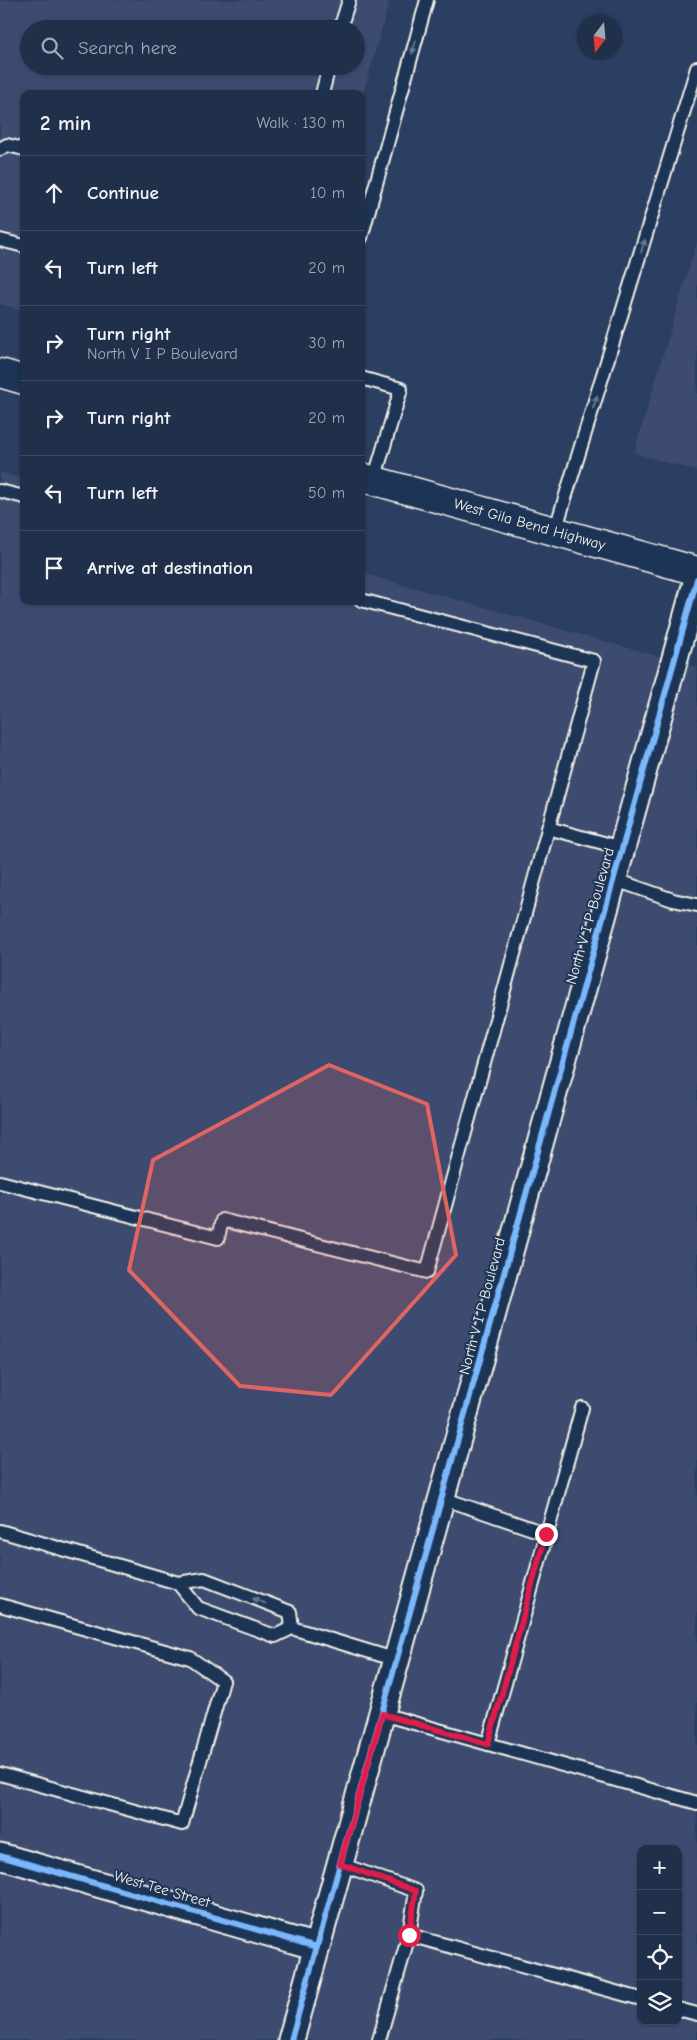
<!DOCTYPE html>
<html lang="en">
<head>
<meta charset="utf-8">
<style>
  :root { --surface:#202f4a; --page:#283751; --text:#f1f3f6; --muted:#a2a9b5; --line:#3d4a62 }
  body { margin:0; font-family:"Comic Neue",sans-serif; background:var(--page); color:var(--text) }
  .controls { position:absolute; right:15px; bottom:15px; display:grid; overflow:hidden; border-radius:10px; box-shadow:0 1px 4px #0004 }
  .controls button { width:45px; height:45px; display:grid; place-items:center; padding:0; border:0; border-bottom:1px solid var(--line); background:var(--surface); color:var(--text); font:25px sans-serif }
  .compass { position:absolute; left:577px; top:15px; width:45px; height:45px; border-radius:50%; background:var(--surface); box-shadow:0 1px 4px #0004; rotate:196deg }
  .stop { position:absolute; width:15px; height:15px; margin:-11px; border:4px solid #e11d48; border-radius:50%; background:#fff }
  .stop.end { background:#e11d48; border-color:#fff; box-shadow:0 1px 5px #0008 }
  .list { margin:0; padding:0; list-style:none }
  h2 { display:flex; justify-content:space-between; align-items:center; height:65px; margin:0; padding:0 20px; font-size:21px }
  h2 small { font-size:16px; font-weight:400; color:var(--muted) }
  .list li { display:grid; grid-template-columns:32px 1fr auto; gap:15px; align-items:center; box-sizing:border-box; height:75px; padding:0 20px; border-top:1px solid var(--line) }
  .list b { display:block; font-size:19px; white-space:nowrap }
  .list p { margin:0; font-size:16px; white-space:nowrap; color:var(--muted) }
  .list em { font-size:16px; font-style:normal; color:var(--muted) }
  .icon { flex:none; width:28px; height:28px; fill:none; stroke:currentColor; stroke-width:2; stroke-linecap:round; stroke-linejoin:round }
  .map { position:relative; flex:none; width:697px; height:2040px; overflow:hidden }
  .search { position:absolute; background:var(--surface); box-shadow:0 1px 4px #0004; left:20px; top:20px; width:345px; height:55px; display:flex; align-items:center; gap:12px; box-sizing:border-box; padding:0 18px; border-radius:28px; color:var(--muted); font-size:19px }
  .panel { position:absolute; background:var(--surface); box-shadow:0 1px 4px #0004; left:20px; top:90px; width:345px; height:515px; border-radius:10px }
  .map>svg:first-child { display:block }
</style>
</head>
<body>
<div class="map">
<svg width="697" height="2040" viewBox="0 0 697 2040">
  <rect width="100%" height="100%" fill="#2b3f62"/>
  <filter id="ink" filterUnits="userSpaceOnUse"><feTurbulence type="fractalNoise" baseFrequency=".02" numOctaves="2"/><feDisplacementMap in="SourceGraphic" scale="10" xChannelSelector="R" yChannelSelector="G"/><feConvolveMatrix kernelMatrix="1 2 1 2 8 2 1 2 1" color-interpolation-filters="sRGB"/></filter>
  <g filter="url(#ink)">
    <g fill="#3c4b70" fill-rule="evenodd">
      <path d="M0 0H390L361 101V94H24V311L0 304ZM29 29H356V66H29Z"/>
      <polygon points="697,241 697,471 634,453"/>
      <path d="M0 472 24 479V601H361V573L697 667V2040H0ZM641 1849H678V2021H641Z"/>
    </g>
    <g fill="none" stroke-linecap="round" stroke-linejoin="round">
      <defs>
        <g id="lane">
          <polyline points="340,29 349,0"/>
          <polyline points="322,94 329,66"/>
          <polyline points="0,149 7,145 24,149"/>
          <polyline points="361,238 427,0"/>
          <polyline points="0,240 24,246"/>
          <polyline points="361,378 401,389 374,480"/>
          <polyline points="0,491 24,497"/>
          <polyline points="555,531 697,68"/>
          <polyline points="548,828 622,848"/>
          <polyline points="613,879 673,900 697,905"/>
          <polyline points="0,1182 218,1238 222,1220 427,1272 594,661 361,600"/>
          <polyline points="442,1498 547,1534"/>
          <polyline points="0,1531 178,1583"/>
          <polyline points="0,1605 190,1658 223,1681 182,1824 0,1774"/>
          <polyline points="292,1628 290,1612 204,1579 178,1583 198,1608 275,1636 292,1628 397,1660"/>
          <polyline points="382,1714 697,1803"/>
          <polyline points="488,1744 582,1408"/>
          <polyline points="340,1864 416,1891 409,1935 641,1999"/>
          <polyline points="678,2009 697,2014"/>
          <polyline points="379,2040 409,1935"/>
        </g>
        <g id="street">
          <polyline points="0,1856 317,1947"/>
          <polyline points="291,2040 697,579"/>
        </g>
        <g id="primary">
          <polyline points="0,373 24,380"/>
          <path id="s1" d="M361 477 697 571"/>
        </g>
      </defs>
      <use href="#lane" stroke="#f4f1e8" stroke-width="16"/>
      <use href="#street" stroke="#f4f1e8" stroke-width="29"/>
      <use href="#primary" stroke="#f4f1e8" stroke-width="31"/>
      <use href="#lane" stroke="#1d3557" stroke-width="12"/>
      <use href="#street" stroke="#1d3557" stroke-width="25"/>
      <use href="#primary" stroke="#1d3557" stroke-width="28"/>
      <defs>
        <g id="cycleway">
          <polyline points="0,1856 317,1947"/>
          <polyline points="291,2040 697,579"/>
        </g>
      </defs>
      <use href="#cycleway" stroke="#1d3557" stroke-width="9"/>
      <use href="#cycleway" stroke="#7ab7fb" stroke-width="6"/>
    </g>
    <defs><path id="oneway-solid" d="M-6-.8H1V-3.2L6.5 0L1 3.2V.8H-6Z" transform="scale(1.25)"/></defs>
    <g fill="#68778a">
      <use href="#oneway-solid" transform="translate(414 47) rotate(106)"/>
      <use href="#oneway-solid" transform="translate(643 246) rotate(-73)"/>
      <use href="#oneway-solid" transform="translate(595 402) rotate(-73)"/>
      <use href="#oneway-solid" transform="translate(259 1601) rotate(-159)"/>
    </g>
  </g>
  <g fill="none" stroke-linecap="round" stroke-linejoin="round" filter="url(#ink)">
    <polyline stroke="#e11d48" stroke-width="6" points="409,1935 416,1891 340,1864 382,1714 488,1744 546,1534"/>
  </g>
  <path fill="#df6462" fill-opacity="0.2" stroke="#df6462" stroke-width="4" stroke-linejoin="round" d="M329 1065 427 1104 456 1255 331 1395 240 1386 129 1270 153 1160Z"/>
  <g text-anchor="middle" stroke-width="4" stroke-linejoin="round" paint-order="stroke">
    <g font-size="15" fill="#f4f1e8" stroke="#1d3557">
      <text dy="5" stroke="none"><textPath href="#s1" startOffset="175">West Gila Bend Highway</textPath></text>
      <text transform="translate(590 916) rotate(-74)" y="5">North V I P Boulevard</text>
      <text transform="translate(482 1306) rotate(-75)" y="5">North V I P Boulevard</text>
      <text transform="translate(162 1889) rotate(16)" y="5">West Tee Street</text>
    </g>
  </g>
</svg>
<div class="controls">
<button>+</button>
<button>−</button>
<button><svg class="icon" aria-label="locate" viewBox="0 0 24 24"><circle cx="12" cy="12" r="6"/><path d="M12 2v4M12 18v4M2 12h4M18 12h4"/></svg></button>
<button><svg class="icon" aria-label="layers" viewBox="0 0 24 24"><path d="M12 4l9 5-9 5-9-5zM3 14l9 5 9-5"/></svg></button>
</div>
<svg class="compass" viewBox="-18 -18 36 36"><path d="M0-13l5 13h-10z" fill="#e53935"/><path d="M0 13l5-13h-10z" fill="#a2a9b5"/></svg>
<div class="stop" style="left:409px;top:1935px"></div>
<div class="stop end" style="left:546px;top:1534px"></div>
<div class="search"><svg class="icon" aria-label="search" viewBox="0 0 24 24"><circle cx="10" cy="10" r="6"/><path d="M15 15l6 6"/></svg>Search here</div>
<section class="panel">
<h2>2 min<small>Walk · 130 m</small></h2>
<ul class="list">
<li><svg class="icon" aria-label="ahead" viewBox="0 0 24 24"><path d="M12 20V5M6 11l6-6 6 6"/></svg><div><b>Continue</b></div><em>10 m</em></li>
<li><svg class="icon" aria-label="left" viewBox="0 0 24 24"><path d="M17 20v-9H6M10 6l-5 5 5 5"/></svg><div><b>Turn left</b></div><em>20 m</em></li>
<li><svg class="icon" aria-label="right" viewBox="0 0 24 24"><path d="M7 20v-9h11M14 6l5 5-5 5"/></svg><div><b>Turn right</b><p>North V I P Boulevard</p></div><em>30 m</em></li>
<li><svg class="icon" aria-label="right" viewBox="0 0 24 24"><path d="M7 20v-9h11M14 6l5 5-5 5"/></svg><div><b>Turn right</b></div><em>20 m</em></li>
<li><svg class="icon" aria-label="left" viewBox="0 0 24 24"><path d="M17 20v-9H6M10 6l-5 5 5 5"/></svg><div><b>Turn left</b></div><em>50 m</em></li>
<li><svg class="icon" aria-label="arrive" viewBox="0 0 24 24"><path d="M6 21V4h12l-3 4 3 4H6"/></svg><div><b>Arrive at destination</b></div></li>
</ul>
</section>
</div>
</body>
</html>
